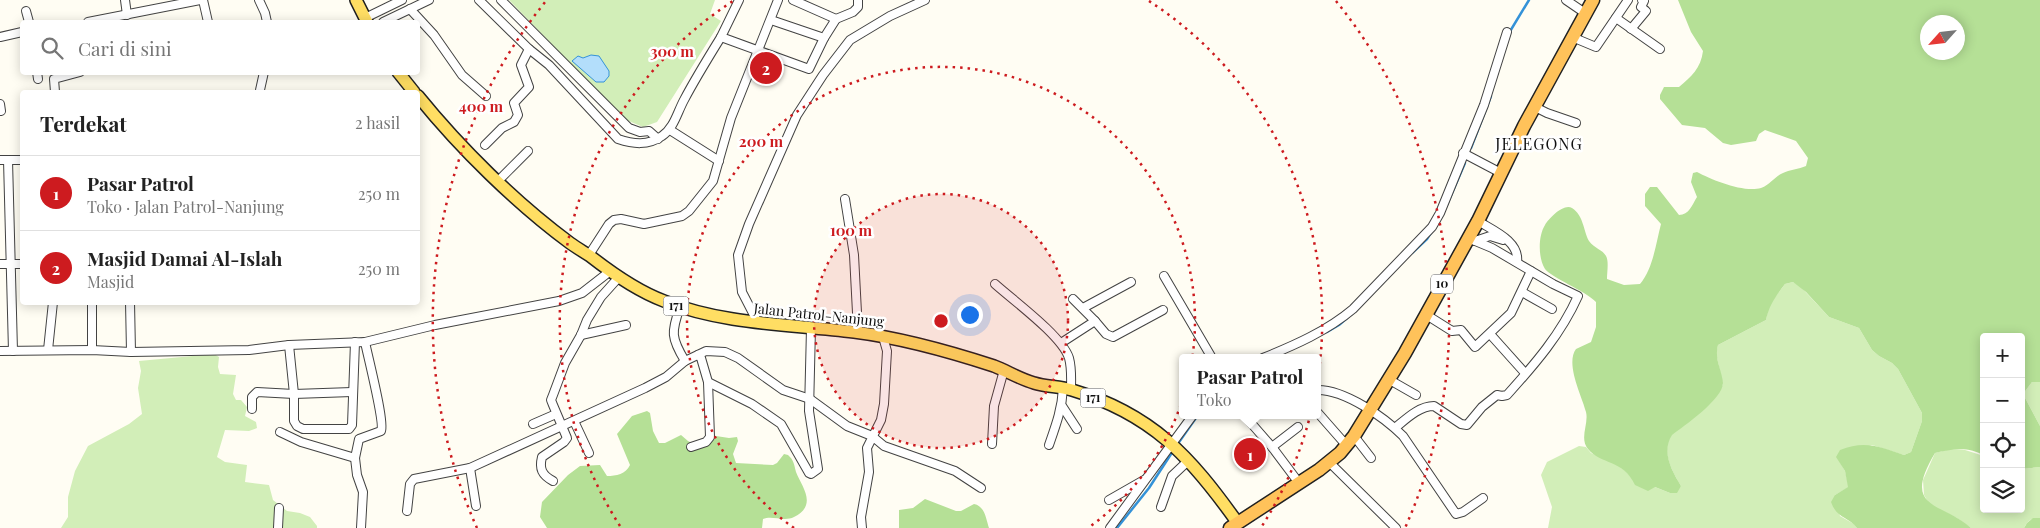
<!DOCTYPE html>
<html lang="id">
<head>
<meta charset="utf-8">
<style>
  :root { --surface:#fff; --page:#f6f6f6; --text:#222; --muted:#767676; --line:#e0e0e0; --accent:#cd1b1f }
  body { margin:0; font-family:"Playfair Display",serif; background:var(--page); color:var(--text) }
  .controls { position:absolute; right:15px; bottom:15px; display:grid; overflow:hidden; border-radius:5px; box-shadow:0 2px 12px #0003 }
  .controls button { width:45px; height:45px; display:grid; place-items:center; padding:0; border:0; border-bottom:1px solid var(--line); background:var(--surface); color:var(--text); font:25px sans-serif }
  .compass { position:absolute; left:1920px; top:15px; width:45px; height:45px; border-radius:50%; background:var(--surface); box-shadow:0 2px 12px #0003; rotate:243deg }
  .you { position:absolute; left:969px; top:314px; width:18px; height:18px; margin:-12px; border:4px solid #fff; border-radius:50%; background:#1a73e8; box-shadow:0 0 0 8px #1a73e833 }
  .badge { display:grid; place-items:center; width:32px; height:32px; border-radius:50%; background:var(--accent); color:#fff; font-size:16px; font-weight:700 }
  .pin { position:absolute; translate:-50% -50%; border:2px solid #fff; box-shadow:0 1px 5px #0006 }
  .popup { position:absolute; left:1179px; top:354px; width:142px; height:65px; box-sizing:border-box; display:grid; place-content:center; border-radius:5px; background:var(--surface); filter:drop-shadow(0 1px 4px #0005); font-size:16px; white-space:nowrap; color:var(--muted) }
  .popup b { font-size:19px; color:var(--text) }
  .popup::after { content:''; position:absolute; left:50%; top:100%; margin-left:-10px; border:10px solid transparent; border-top-color:var(--surface) }
  .list { margin:0; padding:0; list-style:none }
  h2 { display:flex; justify-content:space-between; align-items:center; height:65px; margin:0; padding:0 20px; font-size:21px }
  h2 small { font-size:16px; font-weight:400; color:var(--muted) }
  .list li { display:grid; grid-template-columns:32px 1fr auto; gap:15px; align-items:center; box-sizing:border-box; height:75px; padding:0 20px; border-top:1px solid var(--line) }
  .list b { display:block; font-size:19px; white-space:nowrap }
  .list p { margin:0; font-size:16px; white-space:nowrap; color:var(--muted) }
  .list em { font-size:16px; font-style:normal; color:var(--muted) }
  .icon { flex:none; width:28px; height:28px; fill:none; stroke:currentColor; stroke-width:2; stroke-linecap:round; stroke-linejoin:round }
  .map { position:relative; flex:none; width:2040px; height:528px; overflow:hidden }
  .search { position:absolute; background:var(--surface); box-shadow:0 2px 12px #0003; left:20px; top:20px; width:400px; height:55px; display:flex; align-items:center; gap:12px; box-sizing:border-box; padding:0 18px; border-radius:5px; color:var(--muted); font-size:19px }
  .panel { position:absolute; background:var(--surface); box-shadow:0 2px 12px #0003; left:20px; top:90px; width:400px; height:215px; border-radius:5px }
  .map>svg:first-child { display:block }
</style>
</head>
<body>
<div class="map">
<svg width="2040" height="528" viewBox="0 0 2040 528">
  <rect width="100%" height="100%" fill="#fffdf3"/>
  <g fill="#d2eeb8" fill-rule="evenodd">
    <path d="M509 0H715L710 14 721 21 657 122 643 127 624 119ZM591 55 596 82 583 58Z"/>
    <path d="M1793 282 1800 286 1829 317 1859 328 1872 350 1879 356 1892 363 1898 369 1922 413V421L1911 452 1904 455 1872 445 1837 457 1845 471 1849 487 1835 495 1840 516 1854 524 1857 528H1548L1552 507 1541 475 1547 462 1579 446 1586 447 1591 453 1619 465 1632 478 1670 493 1681 486C1672 471 1661 452 1671 435L1723 385 1716 353 1718 345 1766 320 1769 305 1785 284Z"/>
    <polygon points="214,354 219,357 218,367 220,374 236,375 233,394 236,400 241,400 247,407 245,416 256,422 257,428 249,431 225,430 217,457 225,462 247,465 245,482 269,485 273,500 287,511 300,513 310,517 317,526 317,528 61,528 68,517 68,497 75,471 88,446 129,424 142,414 138,388 141,371 139,361"/>
    <polygon points="2032,382 2040,382 2040,426 2023,394"/>
    <path d="M1950 449 1965 450 1984 456V509H2021V469L2040 467V518C2032 518 2028 520 2024 528H1971L1957 518 1934 507 1928 502 1924 495 1923 480 1935 453Z"/>
  </g>
  <g fill="#b5e096" fill-rule="evenodd">
    <path d="M1678 0H2040V382H2032L2023 394 2040 426V467L2021 469V337H1984V456C1970 446 1951 449 1935 453 1901 510 1941 501 1971 528H1857C1848 516 1837 519 1831 502L1835 495 1848 487 1845 471 1836 457 1840 450C1865 440 1880 447 1904 455L1911 452 1922 421V413L1898 369 1892 363 1879 356 1872 350 1859 328 1829 317 1806 292 1793 282 1785 284C1776 296 1769 305 1766 320L1718 345C1714 359 1722 370 1723 383 1723 399 1684 426 1672 435 1661 452 1672 471 1681 486L1677 493H1670L1655 487 1648 491 1635 485C1623 459 1601 465 1588 449 1579 438 1589 424 1586 412 1582 396 1565 364 1576 349L1591 342 1596 327V302C1584 290 1552 278 1545 269 1538 258 1538 236 1545 225 1549 218 1564 203 1572 208 1584 216 1583 230 1589 241 1594 248 1603 250 1606 256 1609 261 1607 272 1607 279L1624 285 1640 284C1653 269 1656 243 1661 224L1645 206V194L1650 187H1657L1679 215C1689 215 1692 205 1697 197L1691 182 1693 173 1697 172C1712 180 1744 193 1761 188 1771 184 1775 176 1783 173 1789 170 1799 169 1806 166L1808 158 1796 141 1765 130 1759 134 1756 141 1731 145 1723 143 1705 128 1682 125 1660 99V95L1664 87H1679C1691 77 1701 68 1703 51L1691 32ZM1928 22H1958V52H1928Z"/>
    <path d="M647 411 650 413 653 431 659 443H665L681 435 688 441 702 448 710 444 716 436 729 438 737 437 738 441 733 454 736 463 773 465 777 463 784 454 788 455C794 460 794 465 796 472 802 487 818 505 794 517 784 522 772 515 763 519L762 528H547L540 517 542 502 568 475 580 466 600 465 607 476C616 476 626 474 630 465L617 434 632 416Z"/>
    <path d="M925 499 956 511H961L974 504C985 506 986 519 989 528H899V510L913 508Z"/>
    <polygon points="2033,518 2040,518 2040,528 2024,528 2027,523"/>
  </g>
  <polygon fill="#b3defb" stroke="#3492d8" points="591,55 599,56 609,71 609,76 604,82 596,82 572,61 578,56 583,58"/>
  <g fill="none" stroke-linecap="round" stroke-linejoin="round">
    <g stroke="#3492d8" stroke-width="2.5">
      <polyline points="1509,33 1529,0"/>
      <polyline points="1471,148 1491,96"/>
      <polyline points="1446,207 1465,163"/>
      <polyline points="1412,253 1427,239 1432,231"/>
      <polyline points="1327,332 1339,325 1347,318"/>
      <polyline points="1177,445 1198,415"/>
      <polyline points="1117,528 1149,488 1173,451"/>
    </g>
    <defs>
      <g id="minor">
        <polyline points="125,0 127,15"/>
        <polyline points="203,0 208,22"/>
        <polyline points="259,0 265,13 267,22"/>
        <path d="M479 0 529 49 549 65 618 139C633 144 648 146 662 136 674 128 677 113 684 100 695 79 708 58 721 37"/>
        <polyline points="501,0 629,128 640,132 649,131 658,139"/>
        <polyline points="739,0 721,37 809,69 824,38"/>
        <polyline points="793,0 836,19"/>
        <polyline points="1566,0 1585,13"/>
        <polyline points="410,9 434,35 462,75 486,96"/>
        <polyline points="26,11 29,22"/>
        <polyline points="365,18 402,0"/>
        <polyline points="1616,18 1660,49"/>
        <polyline points="771,20 824,38 836,19 853,12 858,7 858,0"/>
        <polyline points="88,22 200,0"/>
        <polyline points="383,22 429,0"/>
        <polyline points="1631,29 1646,11 1641,7 1644,1 1642,0"/>
        <polyline points="0,37 22,32"/>
        <polyline points="1572,37 1596,47 1628,0"/>
        <polyline points="37,72 38,79"/>
        <polyline points="260,90 264,72"/>
        <polyline points="55,92 54,79 80,72"/>
        <polyline points="0,104 1,111"/>
        <polyline points="1535,107 1547,113 1576,123"/>
        <polyline points="670,130 719,161"/>
        <polyline points="485,145 502,128 514,122 518,115 514,103 529,87 521,65 529,49"/>
        <polyline points="1463,153 1501,173"/>
        <polyline points="0,160 22,160"/>
        <polyline points="8,160 13,351"/>
        <polyline points="498,181 528,151"/>
        <polyline points="845,199 854,255 858,332"/>
        <path d="M1478 221C1492 230 1520 241 1517 262"/>
        <polyline points="1475,241 1490,236 1503,240"/>
        <polyline points="589,255 609,224 614,220 621,219 644,224 682,216 689,211 713,181 731,118 778,0"/>
        <polyline points="0,264 22,264"/>
        <polyline points="1164,276 1212,358"/>
        <path d="M995 284C1014 301 1062 336 1069 358 1072 369 1071 379 1071 390"/>
        <polyline points="1522,292 1552,309"/>
        <polyline points="1073,299 1095,321"/>
        <polyline points="92,302 92,350"/>
        <polyline points="130,302 131,352"/>
        <path d="M680 307C671 332 671 338 685 361"/>
        <polyline points="1083,308 1131,282"/>
        <polyline points="1425,314 1452,331 1461,330 1475,347 1511,313 1531,271"/>
        <polyline points="758,323 742,292 738,255 749,224 797,115 823,75 850,40 890,16 925,0"/>
        <polyline points="1490,334 1525,373"/>
        <polyline points="581,335 626,325"/>
        <polyline points="1061,343 1095,321 1106,334 1113,337 1163,310"/>
        <polyline points="289,345 294,394 294,421 297,426 303,429 349,429 352,425 355,342"/>
        <polyline points="48,350 53,302"/>
        <polyline points="0,351 92,350 131,352 249,350 289,345 365,342 435,325 559,301 582,293 609,272"/>
        <polyline points="698,355 701,358 708,382 752,404 781,424 809,473 811,474 818,469 809,411 811,328"/>
        <path d="M1263 358C1295 345 1327 331 1353 309L1432 227 1440 213 1484 105 1507 32"/>
        <polyline points="1388,379 1416,395"/>
        <path d="M1318 390C1345 390 1384 417 1403 436L1456 514 1463 512 1483 498"/>
        <polyline points="1062,406 1077,429"/>
        <polyline points="252,409 252,397 257,392 294,394 352,392"/>
        <polyline points="1318,413 1347,446"/>
        <polyline points="1244,415 1272,447 1299,483"/>
        <polyline points="574,421 589,453"/>
        <polyline points="533,424 556,414"/>
        <path d="M1395 428C1406 419 1419 406 1434 406L1461 424 1467 425 1482 407 1497 395 1502 396 1507 395C1535 364 1561 334 1578 296L1553 284 1492 248 1468 238"/>
        <path d="M280 432 301 442 355 458 359 439 381 431C385 423 368 357 365 342"/>
        <polyline points="1354,436 1371,458"/>
        <polyline points="992,444 994,406 1004,370"/>
        <path d="M1049 445C1056 425 1062 409 1063 388"/>
        <polyline points="691,447 706,442 710,437 708,382"/>
        <polyline points="1272,447 1298,427"/>
        <polyline points="355,458 357,475 363,492 361,528"/>
        <polyline points="1329,462 1396,528"/>
        <polyline points="470,468 476,506"/>
        <path d="M553 481C542 475 539 469 542 457L564 442 567 438 553 405 551 400 553 395 565 363 581 335 587 320 601 297 619 277"/>
        <polyline points="1109,500 1144,480"/>
        <polyline points="1161,507 1172,476 1189,460"/>
        <polyline points="407,511 410,484 414,479 470,468 645,388 666,377 685,361 706,351 725,352 738,358 783,390 810,399 847,426 872,436 884,446 955,471 981,488"/>
        <polyline points="278,528 279,508"/>
        <polyline points="862,528 861,517 869,472 867,448 881,420 884,404 887,351 883,337"/>
        <polyline points="1110,528 1193,415"/>
      </g>
      <g id="primary">
        <polyline points="356,0 367,22"/>
        <polyline points="398,72 414,92"/>
        <path d="M418 96C461 149 516 203 570 243 577 248 584 252 590 256 613 274 637 291 664 301 725 325 790 324 854 332 902 338 948 351 994 366 1007 371 1020 379 1034 383 1046 387 1059 386 1072 390 1152 414 1190 456 1237 522"/>
      </g>
      <polyline id="trunk" points="1230,528 1319,470 1340,453 1354,436 1405,353 1478,221 1524,126 1593,0"/>
    </defs>
    <use href="#minor" stroke="#434343" stroke-width="10"/>
    <use href="#primary" stroke="#212121" stroke-width="14"/>
    <use href="#trunk" stroke="#212121" stroke-width="15"/>
    <use href="#minor" stroke="#fff" stroke-width="8"/>
    <use href="#primary" stroke="#ffde63" stroke-width="11"/>
    <use href="#trunk" stroke="#ffc25a" stroke-width="12"/>
  </g>
  <circle cx="941" cy="321" r="127" fill="#cd1b1f" fill-opacity=".12"/>
  <g fill="none" stroke="#cd1b1f" stroke-width="2.5" stroke-dasharray="2.5 5">
    <circle cx="941" cy="321" r="127"/>
    <path d="M794 528A254 254 0 1 1 1088 528"/>
    <path d="M620 526A381 381 0 0 1 733 1M1149 1A381 381 0 0 1 1262 526"/>
    <path d="M477 528A508 508 0 0 1 546 1M1336 1A508 508 0 0 1 1405 528"/>
  </g>
  <g text-anchor="middle" stroke-width="5" stroke-linejoin="round" paint-order="stroke">
    <g fill="#fff" stroke="#585858" stroke-width="1">
      <rect x="1431" y="274.5" width="22" height="19" rx="4"/>
      <rect x="663.5" y="296.5" width="25" height="19" rx="4"/>
      <rect x="1080.5" y="388.5" width="25" height="19" rx="4"/>
    </g>
    <g font-size="12" font-weight="bold" fill="#101010">
      <text x="1442" y="288">10</text>
      <text x="676" y="310">171</text>
      <text x="1093" y="402">171</text>
    </g>
    <g font-size="14" fill="#101010" stroke="#fff">
      <text transform="translate(819 315) rotate(6)" y="5">Jalan Patrol-Nanjung</text>
    </g>
    <g font-size="16" letter-spacing="1" fill="#101010" stroke="#fff">
      <text x="1539" y="150">JELEGONG</text>
    </g>
  </g>
  <circle cx="941" cy="321" r="8" fill="#cd1b1f" stroke="#fff" stroke-width="2.5"/>
  <g font-size="15" text-anchor="middle" font-weight="bold" fill="#cd1b1f" stroke="#fff" stroke-width="5" stroke-linejoin="round" paint-order="stroke">
    <text x="672" y="57">300 m</text>
    <text x="481" y="112">400 m</text>
    <text x="761" y="147">200 m</text>
    <text x="851" y="236">100 m</text>
  </g>
</svg>
<div class="controls">
<button>+</button>
<button>−</button>
<button><svg class="icon" aria-label="locate" viewBox="0 0 24 24"><circle cx="12" cy="12" r="6"/><path d="M12 2v4M12 18v4M2 12h4M18 12h4"/></svg></button>
<button><svg class="icon" aria-label="layers" viewBox="0 0 24 24"><path d="M12 4l9 5-9 5-9-5zM3 14l9 5 9-5"/></svg></button>
</div>
<svg class="compass" viewBox="-18 -18 36 36"><path d="M0-13l5 13h-10z" fill="#e53935"/><path d="M0 13l5-13h-10z" fill="#767676"/></svg>
<div class="you"></div>
<div class="pin badge" style="left:1250px;top:454px">1</div>
<div class="popup"><b>Pasar Patrol</b>Toko</div>
<div class="pin badge" style="left:766px;top:68px">2</div>
<div class="search"><svg class="icon" aria-label="search" viewBox="0 0 24 24"><circle cx="10" cy="10" r="6"/><path d="M15 15l6 6"/></svg>Cari di sini</div>
<section class="panel">
<h2>Terdekat<small>2 hasil</small></h2>
<ul class="list">
<li><span class="badge">1</span><div><b>Pasar Patrol</b><p>Toko · Jalan Patrol-Nanjung</p></div><em>250 m</em></li>
<li><span class="badge">2</span><div><b>Masjid Damai Al-Islah</b><p>Masjid</p></div><em>250 m</em></li>
</ul>
</section>
</div>
</body>
</html>
